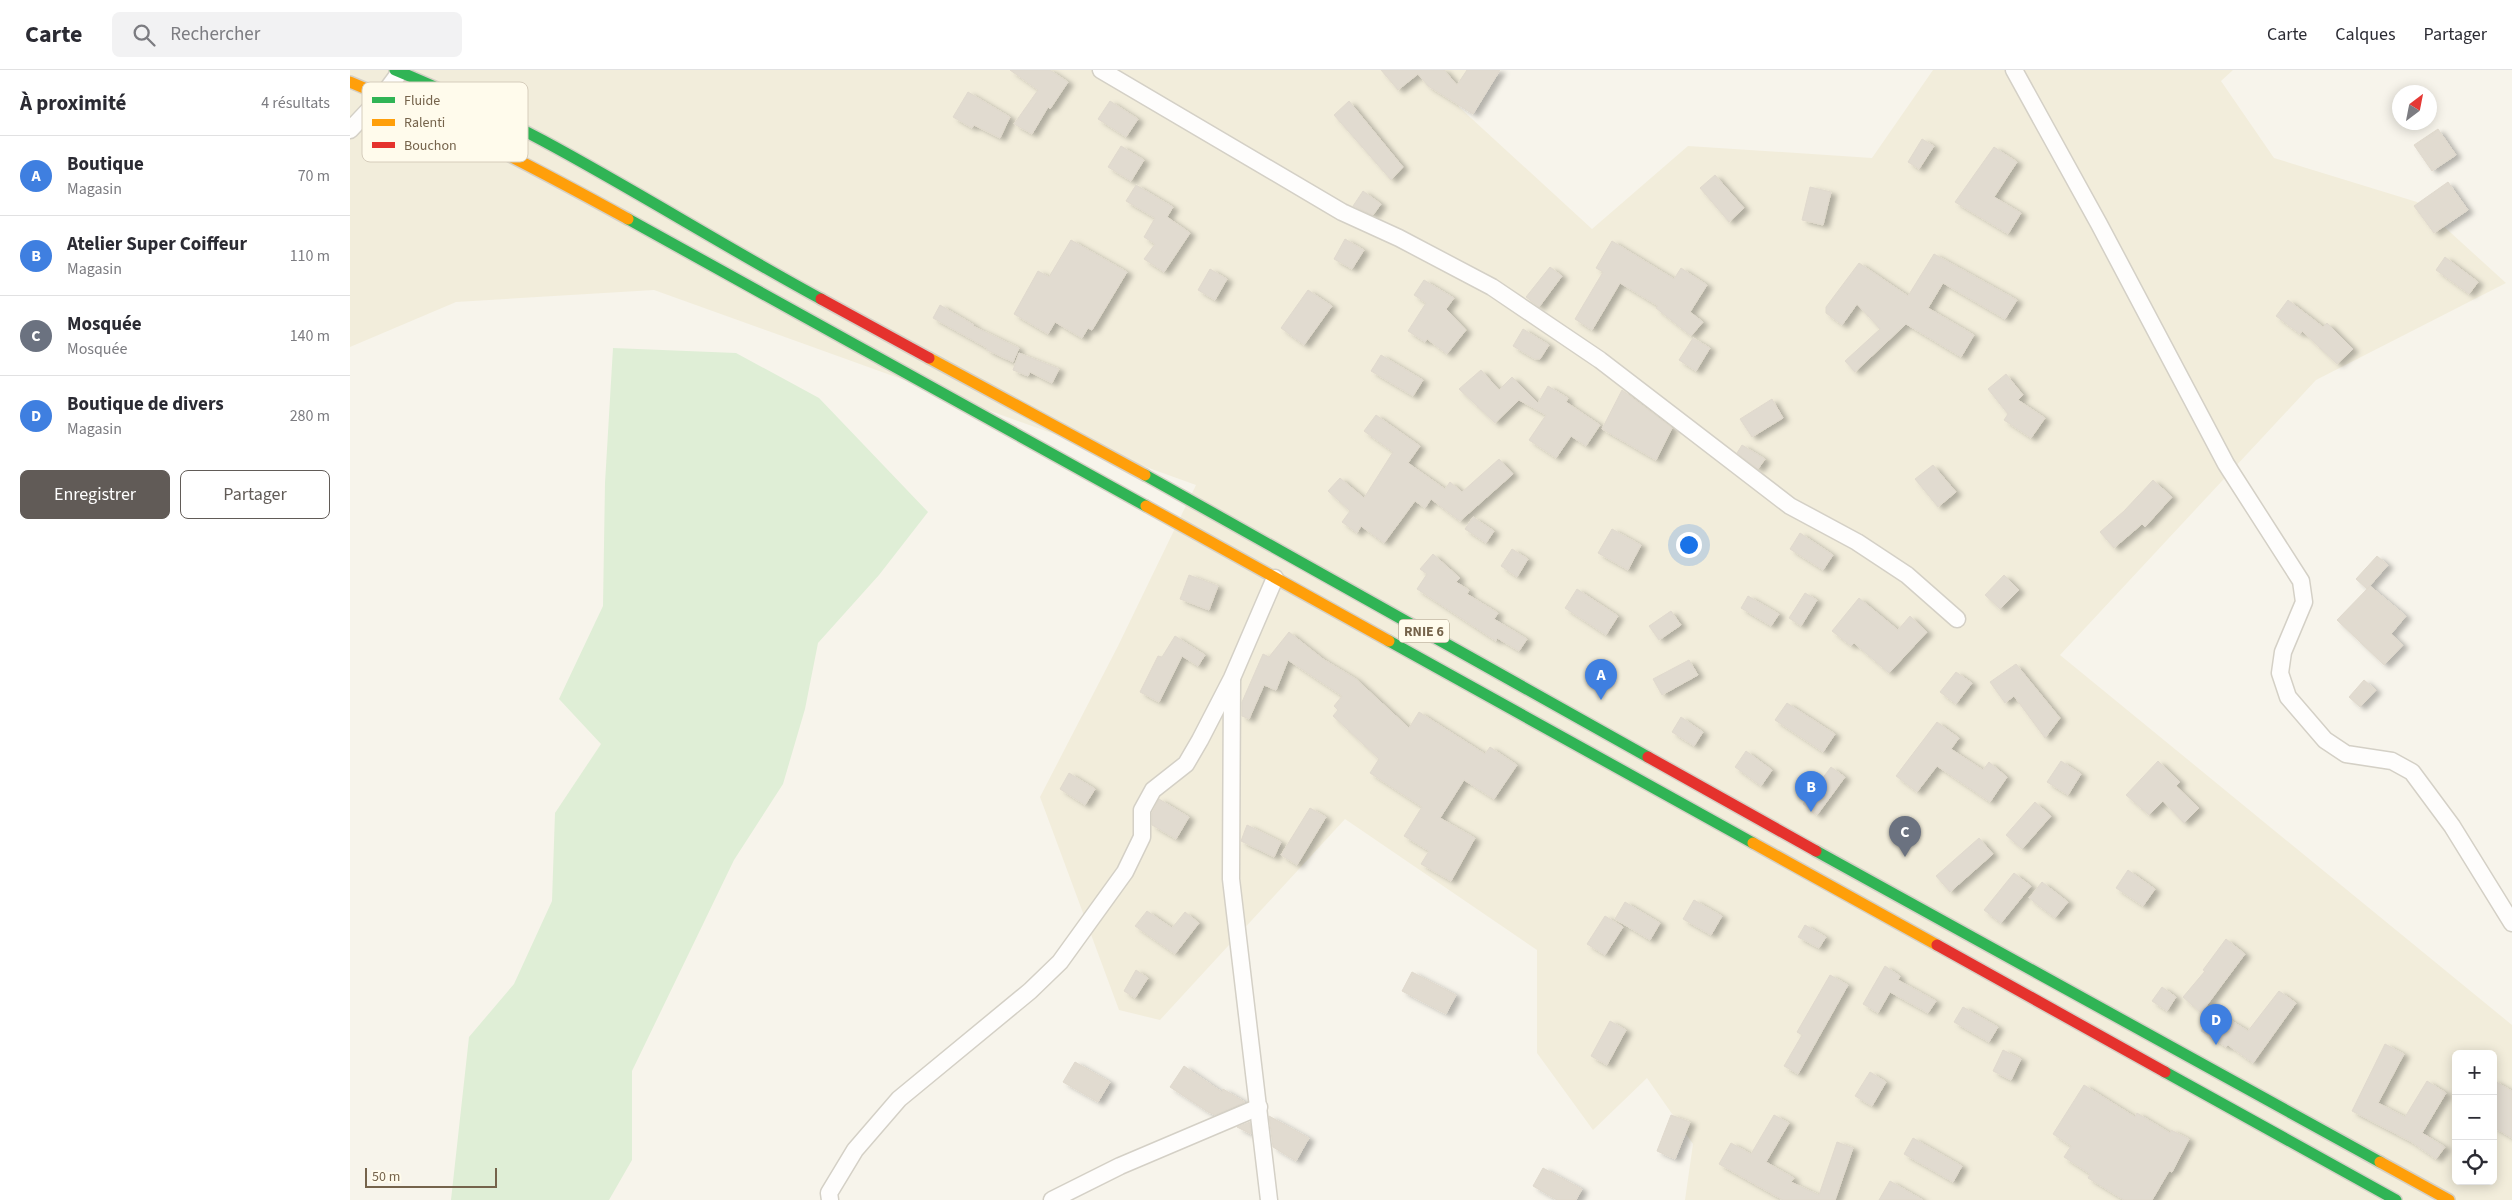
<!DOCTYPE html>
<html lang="fr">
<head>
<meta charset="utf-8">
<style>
  :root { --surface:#fff; --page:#f2f2f3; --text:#2b2b33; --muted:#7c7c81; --line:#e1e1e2; --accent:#615b57 }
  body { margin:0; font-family:"Source Sans 3",sans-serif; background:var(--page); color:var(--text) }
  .controls { position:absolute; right:15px; bottom:15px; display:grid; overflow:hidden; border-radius:8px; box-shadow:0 2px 12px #0003 }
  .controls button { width:45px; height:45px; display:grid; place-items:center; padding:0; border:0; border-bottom:1px solid var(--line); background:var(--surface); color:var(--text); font:25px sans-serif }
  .compass { position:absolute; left:2042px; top:15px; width:45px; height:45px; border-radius:50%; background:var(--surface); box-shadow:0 2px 12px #0003; rotate:32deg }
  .scale { position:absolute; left:15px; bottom:12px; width:132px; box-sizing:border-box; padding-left:5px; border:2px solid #75634b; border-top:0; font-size:14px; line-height:18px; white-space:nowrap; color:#75634b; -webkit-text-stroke:4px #fffbec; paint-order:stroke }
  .you { position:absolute; left:1338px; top:474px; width:18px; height:18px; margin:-12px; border:4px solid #fff; border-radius:50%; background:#1a73e8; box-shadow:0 0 0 8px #1a73e833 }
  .badge { display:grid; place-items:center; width:32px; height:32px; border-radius:50%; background:var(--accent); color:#fff; font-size:16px; font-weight:700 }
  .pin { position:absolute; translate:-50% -41px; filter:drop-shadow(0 1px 2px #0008) }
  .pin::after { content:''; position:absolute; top:26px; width:18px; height:15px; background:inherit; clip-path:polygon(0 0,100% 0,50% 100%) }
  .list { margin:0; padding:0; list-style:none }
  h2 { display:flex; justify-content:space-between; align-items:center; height:65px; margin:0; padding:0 20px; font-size:21px }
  h2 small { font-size:16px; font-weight:400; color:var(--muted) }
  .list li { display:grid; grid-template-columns:32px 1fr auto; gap:15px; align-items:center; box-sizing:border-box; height:80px; padding:0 20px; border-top:1px solid var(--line) }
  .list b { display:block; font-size:19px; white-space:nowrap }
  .list p { margin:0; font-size:16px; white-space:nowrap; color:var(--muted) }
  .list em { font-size:16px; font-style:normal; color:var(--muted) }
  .actions { display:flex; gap:10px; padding:15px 20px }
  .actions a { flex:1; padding:11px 0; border:1px solid var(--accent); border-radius:8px; text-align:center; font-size:18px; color:var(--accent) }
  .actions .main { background:var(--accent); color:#fff }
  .icon { flex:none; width:28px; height:28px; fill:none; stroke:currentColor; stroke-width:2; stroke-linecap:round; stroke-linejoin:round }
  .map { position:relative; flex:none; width:2162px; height:1130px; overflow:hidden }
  header { display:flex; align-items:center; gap:30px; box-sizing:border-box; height:70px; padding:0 25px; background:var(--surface); border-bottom:1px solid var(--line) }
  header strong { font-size:24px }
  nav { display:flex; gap:28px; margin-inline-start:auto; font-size:18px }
  .search { width:350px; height:45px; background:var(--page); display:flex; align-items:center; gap:12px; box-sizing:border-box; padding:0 18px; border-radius:8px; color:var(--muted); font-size:19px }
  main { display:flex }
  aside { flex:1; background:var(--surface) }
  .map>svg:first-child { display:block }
</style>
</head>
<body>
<header>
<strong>Carte</strong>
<div class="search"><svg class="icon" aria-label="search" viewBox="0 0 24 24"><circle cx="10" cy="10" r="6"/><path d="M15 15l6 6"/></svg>Rechercher</div>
<nav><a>Carte</a><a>Calques</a><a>Partager</a></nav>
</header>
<main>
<aside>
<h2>À proximité<small>4 résultats</small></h2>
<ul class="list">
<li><span class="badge" style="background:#3f7fe0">A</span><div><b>Boutique</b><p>Magasin</p></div><em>70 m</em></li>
<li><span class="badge" style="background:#3f7fe0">B</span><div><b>Atelier Super Coiffeur</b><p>Magasin</p></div><em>110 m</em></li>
<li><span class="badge" style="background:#6b7280">C</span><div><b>Mosquée</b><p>Mosquée</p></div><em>140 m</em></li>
<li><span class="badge" style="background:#3f7fe0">D</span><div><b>Boutique de divers</b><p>Magasin</p></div><em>280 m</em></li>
</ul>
<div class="actions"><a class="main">Enregistrer</a><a>Partager</a></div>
</aside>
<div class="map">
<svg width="2162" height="1130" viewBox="0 0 2162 1130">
  <defs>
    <filter id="shadow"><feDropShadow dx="5.5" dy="3" stdDeviation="2.5" flood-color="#0004"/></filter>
  </defs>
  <rect width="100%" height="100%" fill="#f7f4eb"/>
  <path fill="#f2eddb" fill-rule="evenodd" d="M0 0H1150L1109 37 1242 159 1338 76 1522 88 1583 0H1883L1871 11 1924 88 2067 132 2156 213 1966 310 1710 585 2162 955V1130H1335L1343 1074 1297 1008 1243 1060 1187 983V880L995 749 810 950 769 940 690 727 768 576 846 415 304 220 106 232 0 277ZM2106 984H2143V1111H2106Z"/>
  <polygon fill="#dfeed6" points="263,278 386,283 469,328 578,442 529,505 468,573 455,639 433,714 384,790 282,1001 282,1090 259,1130 101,1130 119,967 164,914 202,831 205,743 251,674 209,629 253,536 255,413"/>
  <g fill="#e1dbd0" stroke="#e0d9cd" filter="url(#shadow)">
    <polygon points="660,0 700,0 718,12 700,39 698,37 682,64 664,54 688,20"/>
    <polygon points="1031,0 1094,0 1107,15 1117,0 1150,0 1123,44 1078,16 1068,4 1048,20"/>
    <polygon points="618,22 660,47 650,68 624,55 622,58 603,47"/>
    <polygon points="760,31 788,49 776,67 748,49"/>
    <polygon points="999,31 1053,97 1041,110 984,45"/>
    <polygon points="2088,59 2106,85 2082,101 2064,75"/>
    <polygon points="1572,69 1584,76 1569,99 1558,92"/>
    <polygon points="771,76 794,90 781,111 758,97"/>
    <polygon points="1644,77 1667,92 1644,127 1671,143 1658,164 1605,132"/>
    <polygon points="1365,105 1394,138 1379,152 1350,118"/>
    <polygon points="2098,112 2118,140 2084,163 2064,136"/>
    <polygon points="786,115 823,137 817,147 840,163 814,202 794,189 805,174 794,167 805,148 776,131"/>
    <polygon points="1460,117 1481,122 1473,155 1452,150"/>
    <polygon points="1013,121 1031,134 1023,145 1003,136"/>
    <polygon points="995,169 1014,180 1002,199 984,189"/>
    <polygon points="721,170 777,202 742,260 738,258 732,268 705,252 698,264 664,244 688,201 699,207"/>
    <polygon points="1262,171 1324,209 1331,198 1357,215 1340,242 1353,252 1341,266 1306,238 1308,236 1270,213 1242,260 1225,249 1253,202 1246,198"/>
    <polygon points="1584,184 1667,230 1655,249 1593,213 1578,238 1624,265 1611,287 1556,254 1505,302 1495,291 1530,259 1507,234 1492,255 1476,243 1476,237 1509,193 1558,226"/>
    <polygon points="2095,187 2128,212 2119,224 2086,200"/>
    <polygon points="1200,197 1212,206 1189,237 1176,227"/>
    <polygon points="860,199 877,209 865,230 848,220"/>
    <polygon points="1074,210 1104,228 1096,239 1116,260 1097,284 1077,269 1075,272 1058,261 1076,233 1064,225"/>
    <polygon points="958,220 982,236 954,275 931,258"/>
    <polygon points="1938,230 1973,257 1977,253 2003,279 1987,294 1952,261 1950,264 1926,246"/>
    <polygon points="590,235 624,255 623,256 669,278 663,292 637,280 637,278 583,248"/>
    <polygon points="1173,259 1199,275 1190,289 1185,289 1163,276"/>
    <polygon points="1343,268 1360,278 1346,301 1329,290"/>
    <polygon points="669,283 709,299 702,313 680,302 678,306 663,300"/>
    <polygon points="1031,285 1073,310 1063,326 1021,301"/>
    <polygon points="1131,300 1149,320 1162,307 1188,333 1198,316 1218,328 1216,332 1250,355 1236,376 1221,366 1206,388 1179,370 1196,345 1169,330 1145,353 1109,319"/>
    <polygon points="1656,304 1673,325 1668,330 1695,348 1681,368 1654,350 1658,344 1638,319"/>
    <polygon points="1272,320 1322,358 1306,390 1252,359"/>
    <polygon points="1422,329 1433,348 1402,367 1390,349"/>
    <polygon points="1026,345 1070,376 1058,393 1095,419 1100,412 1112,422 1149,389 1163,404 1110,451 1081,429 1075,438 1065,431 1034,473 1011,456 1007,463 992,452 1000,441 978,421 990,408 1014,428 1043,382 1014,361"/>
    <polygon points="1392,375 1415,389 1408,399 1387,383"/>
    <polygon points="1583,395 1606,422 1588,437 1565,409"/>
    <polygon points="1803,410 1822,427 1795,457 1792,454 1764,478 1750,462 1774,441"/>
    <polygon points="1123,447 1144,461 1136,473 1115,459"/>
    <polygon points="1262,459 1291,475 1278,500 1248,483"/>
    <polygon points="1450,463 1483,485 1473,500 1440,479"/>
    <polygon points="1162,479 1178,489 1167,507 1151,496"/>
    <polygon points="1083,484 1110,508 1106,512 1119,520 1117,524 1148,543 1144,549 1177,569 1169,581 1147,568 1146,571 1067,519 1077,504 1070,499"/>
    <polygon points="2027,486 2038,495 2017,519 2006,509"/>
    <polygon points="839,505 868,516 859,540 830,529"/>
    <polygon points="1654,505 1669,520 1650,539 1635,525"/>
    <polygon points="2020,516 2056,546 2041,564 2053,575 2034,595 1987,550"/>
    <polygon points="1227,519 1268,546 1256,565 1215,538"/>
    <polygon points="1455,523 1467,530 1451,556 1439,548"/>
    <polygon points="1398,526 1429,544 1421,556 1391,538"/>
    <polygon points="1509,528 1548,560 1560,546 1577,562 1539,603 1504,573 1501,576 1482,561"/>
    <polygon points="1321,541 1331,555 1309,570 1299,556"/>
    <polygon points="939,562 973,589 1006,609 1059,658 1069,642 1135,684 1140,677 1167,695 1144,729 1114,710 1090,748 1125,768 1101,811 1071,794 1079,781 1054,766 1072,737 1020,703 1029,689 983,646 988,640 984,636 992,626 938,590 926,620 914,615 899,649 892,646 892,632 913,584 919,587"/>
    <polygon points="825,566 855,585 848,596 832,586 809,632 790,622 808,586 812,587"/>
    <polygon points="1339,590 1348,605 1312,625 1303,609"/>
    <polygon points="1666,594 1710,648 1695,668 1664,626 1655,633 1640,612"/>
    <polygon points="1606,602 1622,613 1606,634 1590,622"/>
    <polygon points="2014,610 2026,620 2010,637 1999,627"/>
    <polygon points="1437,633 1485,664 1473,682 1425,650"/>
    <polygon points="1331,647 1353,662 1344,676 1322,662"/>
    <polygon points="1587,652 1609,668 1601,679 1633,700 1639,692 1657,707 1640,732 1587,696 1567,722 1546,706"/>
    <polygon points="1396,681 1422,700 1411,716 1385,697"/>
    <polygon points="1711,691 1731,704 1718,725 1697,712"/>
    <polygon points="1808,691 1830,712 1826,716 1849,738 1834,753 1813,731 1799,745 1776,725"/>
    <polygon points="1481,697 1495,707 1467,745 1453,734"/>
    <polygon points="719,703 745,719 735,735 710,719"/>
    <polygon points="809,729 839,747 826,769 802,755 802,743"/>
    <polygon points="1685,732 1701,746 1672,779 1656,765"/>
    <polygon points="960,738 976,747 947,795 931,785"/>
    <polygon points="897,755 931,772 924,787 891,771"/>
    <polygon points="1629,768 1643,784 1600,822 1586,806"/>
    <polygon points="1778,800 1805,819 1793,836 1766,818"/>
    <polygon points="1664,803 1681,816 1651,853 1634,840"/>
    <polygon points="1692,812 1718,832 1705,848 1679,828"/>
    <polygon points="1344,830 1372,846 1361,865 1333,849"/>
    <polygon points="1275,832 1310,853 1300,870 1265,849"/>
    <polygon points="797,841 822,858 835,842 849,853 825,884 785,856"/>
    <polygon points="1255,846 1273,857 1255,885 1237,874"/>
    <polygon points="1455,855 1476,867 1469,878 1448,867"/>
    <polygon points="1876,869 1895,884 1851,943 1833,927 1855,901 1853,900"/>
    <polygon points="1535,896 1550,906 1548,910 1586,931 1578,943 1540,922 1528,943 1513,934"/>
    <polygon points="786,900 798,908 785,928 774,921"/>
    <polygon points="1062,902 1106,925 1096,944 1052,921"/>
    <polygon points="1480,905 1498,915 1448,1004 1434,996 1452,965 1447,962"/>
    <polygon points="1812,917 1826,927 1817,941 1802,931"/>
    <polygon points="1929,921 1946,933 1903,993 1878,975 1876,977 1851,961 1864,940 1898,961"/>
    <polygon points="1613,937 1648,957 1639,972 1604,952"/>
    <polygon points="1260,951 1276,960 1257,995 1241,986"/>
    <polygon points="2035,974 2054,984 2028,1033 2055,1047 2077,1011 2096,1023 2072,1063 2095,1077 2086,1089 2060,1071 2002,1041"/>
    <polygon points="1653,980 1671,989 1661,1010 1643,1001"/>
    <polygon points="725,992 760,1012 748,1032 713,1012"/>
    <polygon points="834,996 872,1022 873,1019 895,1032 865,1045 858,1042 820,1017"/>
    <polygon points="1520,1002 1536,1012 1522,1036 1505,1026"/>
    <polygon points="2143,1010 2162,1021 2162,1068 2143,1057"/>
    <polygon points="1734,1015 1785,1047 1787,1043 1820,1063 1821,1060 1839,1069 1822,1102 1819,1101 1802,1130 1774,1130 1738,1108 1740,1104 1714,1087 1721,1076 1703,1064"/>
    <polygon points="1321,1045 1340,1052 1325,1089 1307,1081"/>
    <polygon points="1424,1045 1439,1053 1416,1092 1444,1108 1441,1112 1469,1125 1487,1072 1503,1078 1485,1130 1433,1130 1369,1094 1381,1073 1401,1084"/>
    <polygon points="919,1046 959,1068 946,1091 923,1077"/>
    <polygon points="900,1052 901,1064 887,1057"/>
    <polygon points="1563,1068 1612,1096 1603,1112 1554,1084"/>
    <polygon points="1193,1098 1232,1119 1226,1130 1207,1130 1183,1116"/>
    <polygon points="1540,1111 1573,1130 1529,1130"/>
  </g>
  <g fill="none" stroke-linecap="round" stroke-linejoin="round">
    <defs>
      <g id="street">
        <polyline points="751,0 992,142 1049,168 1142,217 1250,290 1440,436 1507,472 1557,505 1607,549"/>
        <polyline points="1664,0 1749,154 1876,394 1951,511 1954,532 1933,582 1930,603 1938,627 1975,670 1996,684 2042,691 2062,702 2102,756 2162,853"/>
        <polyline points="0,60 33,25 50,2"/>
        <polyline points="882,610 881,809 919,1130"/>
        <polyline points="480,1130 479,1123 505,1080 549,1029 680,921 710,892 775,802 792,767 792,740 803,720 836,694 850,670 882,608 925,508"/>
        <polyline points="702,1130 770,1096 909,1037"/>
      </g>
      <g id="fast">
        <path d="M45 0C195 61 329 152 471 229"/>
        <polyline points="278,149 796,436"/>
        <polyline points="795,405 1298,687"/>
        <polyline points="1039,571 1403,773"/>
        <polyline points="1466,781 2030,1092"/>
        <polyline points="1815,1002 2046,1130"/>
      </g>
      <g id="slow">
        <path d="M0 12C96 51 187 99 278 149"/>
        <polyline points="579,288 795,405"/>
        <polyline points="796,436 1039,571"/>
        <polyline points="1403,773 1587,875"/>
        <polyline points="2030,1092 2099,1130"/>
      </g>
      <g id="jam">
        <polyline points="471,229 579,288"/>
        <polyline points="1298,687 1466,781"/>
        <polyline points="1587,875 1815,1002"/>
      </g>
    </defs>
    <use href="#street" stroke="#d4d0c6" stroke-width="19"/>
    <use href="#fast" stroke="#d5d0c6" stroke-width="14"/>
    <use href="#slow" stroke="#d5d0c6" stroke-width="14"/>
    <use href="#jam" stroke="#d5d0c6" stroke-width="14"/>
    <use href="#street" stroke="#fefdfc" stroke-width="16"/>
    <use href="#fast" stroke="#30b455" stroke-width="11"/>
    <use href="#slow" stroke="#ff9f0a" stroke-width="11"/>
    <use href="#jam" stroke="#e5322d" stroke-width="11"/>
  </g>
  <g text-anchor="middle" stroke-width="5" stroke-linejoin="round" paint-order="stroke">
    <rect fill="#fffbec" stroke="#9e917b" stroke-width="1" x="1049" y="549.5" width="50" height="23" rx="4"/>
    <g font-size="14" font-weight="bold" fill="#75634b">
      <text x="1074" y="566">RNIE 6</text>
    </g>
  </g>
  <rect x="12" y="12" width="166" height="80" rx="8" fill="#fffbec" stroke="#d6cdbc" stroke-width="1"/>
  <rect x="22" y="27" width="23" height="6" fill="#30b455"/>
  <rect x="22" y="49" width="23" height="7" fill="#ff9f0a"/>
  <rect x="22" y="72" width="23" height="6" fill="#e5322d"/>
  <g font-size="14" fill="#75634b">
    <text x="54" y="35">Fluide</text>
    <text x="54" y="57">Ralenti</text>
    <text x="54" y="80">Bouchon</text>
  </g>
</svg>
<div class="controls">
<button>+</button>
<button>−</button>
<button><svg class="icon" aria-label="locate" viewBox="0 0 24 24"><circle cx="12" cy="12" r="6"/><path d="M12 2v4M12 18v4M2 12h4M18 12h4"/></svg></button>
</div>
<svg class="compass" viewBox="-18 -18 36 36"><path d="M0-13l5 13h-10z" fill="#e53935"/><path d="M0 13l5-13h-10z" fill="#7c7c81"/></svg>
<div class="scale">50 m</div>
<div class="you"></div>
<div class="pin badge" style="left:1251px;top:630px;background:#3f7fe0">A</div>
<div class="pin badge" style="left:1461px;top:742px;background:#3f7fe0">B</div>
<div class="pin badge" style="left:1555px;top:787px;background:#6b7280">C</div>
<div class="pin badge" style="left:1866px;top:975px;background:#3f7fe0">D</div>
</div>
</main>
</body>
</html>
